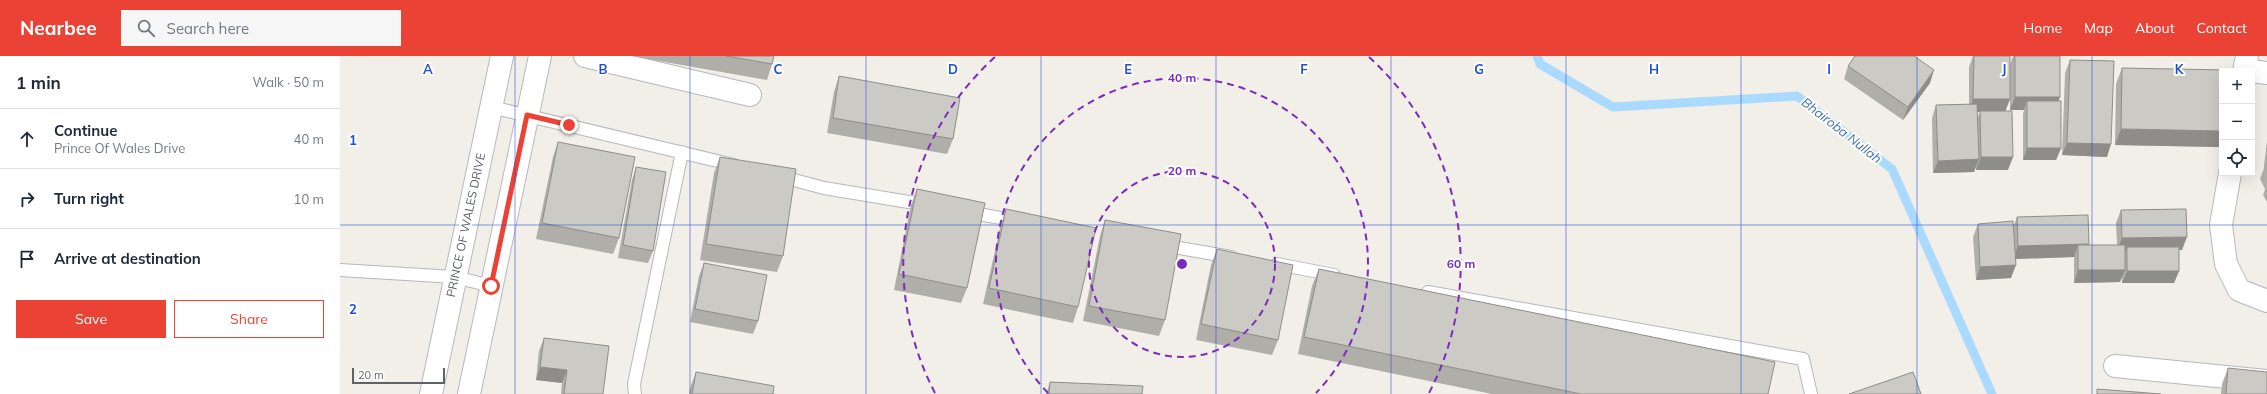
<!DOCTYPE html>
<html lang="en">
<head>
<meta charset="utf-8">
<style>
  :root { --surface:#fff; --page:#f6f6f7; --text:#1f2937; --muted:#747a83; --line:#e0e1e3; --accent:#ea4335 }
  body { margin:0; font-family:Mulish,sans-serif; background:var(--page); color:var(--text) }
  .controls { position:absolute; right:12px; top:12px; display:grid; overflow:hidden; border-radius:0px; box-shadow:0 4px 16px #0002 }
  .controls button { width:36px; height:36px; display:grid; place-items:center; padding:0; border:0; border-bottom:1px solid var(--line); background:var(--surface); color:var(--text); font:20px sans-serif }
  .scale { position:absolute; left:12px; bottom:10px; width:93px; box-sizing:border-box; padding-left:4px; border:2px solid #5f6368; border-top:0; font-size:11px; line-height:14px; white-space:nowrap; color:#5f6368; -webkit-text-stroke:3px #fff; paint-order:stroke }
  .stop { position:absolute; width:12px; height:12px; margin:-9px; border:3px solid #ea4335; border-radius:50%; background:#fff }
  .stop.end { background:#ea4335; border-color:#fff; box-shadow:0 1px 4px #0008 }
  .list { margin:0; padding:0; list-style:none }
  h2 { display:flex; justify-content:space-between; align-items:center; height:52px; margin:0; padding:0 16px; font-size:17px }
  h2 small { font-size:13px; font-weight:400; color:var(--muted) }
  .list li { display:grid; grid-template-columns:26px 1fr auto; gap:12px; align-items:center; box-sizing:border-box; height:60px; padding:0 16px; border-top:1px solid var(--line) }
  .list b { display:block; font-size:15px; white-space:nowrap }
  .list p { margin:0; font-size:13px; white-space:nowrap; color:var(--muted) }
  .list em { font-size:13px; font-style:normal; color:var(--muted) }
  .actions { display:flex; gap:8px; padding:12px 16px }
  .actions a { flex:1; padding:9px 0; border:1px solid var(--accent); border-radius:0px; text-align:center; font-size:14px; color:var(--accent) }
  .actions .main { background:var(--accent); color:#fff }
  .icon { flex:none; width:22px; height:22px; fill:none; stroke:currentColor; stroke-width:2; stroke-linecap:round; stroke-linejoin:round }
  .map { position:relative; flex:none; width:1927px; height:338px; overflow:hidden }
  header { display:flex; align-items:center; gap:24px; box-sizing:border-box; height:56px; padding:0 20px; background:var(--accent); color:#fff }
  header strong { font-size:19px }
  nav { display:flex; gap:22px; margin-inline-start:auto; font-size:14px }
  .search { width:280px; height:36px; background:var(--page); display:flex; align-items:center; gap:10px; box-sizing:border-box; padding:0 14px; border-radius:0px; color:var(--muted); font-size:15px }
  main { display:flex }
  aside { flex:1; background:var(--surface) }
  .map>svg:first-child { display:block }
</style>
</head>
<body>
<header>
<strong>Nearbee</strong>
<div class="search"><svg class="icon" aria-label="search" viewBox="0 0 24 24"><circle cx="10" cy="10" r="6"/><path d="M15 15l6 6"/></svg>Search here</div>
<nav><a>Home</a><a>Map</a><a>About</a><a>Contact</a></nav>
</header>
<main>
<aside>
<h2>1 min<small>Walk · 50 m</small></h2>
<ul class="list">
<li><svg class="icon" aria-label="ahead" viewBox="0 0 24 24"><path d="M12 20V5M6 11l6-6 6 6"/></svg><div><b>Continue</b><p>Prince Of Wales Drive</p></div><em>40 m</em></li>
<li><svg class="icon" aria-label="right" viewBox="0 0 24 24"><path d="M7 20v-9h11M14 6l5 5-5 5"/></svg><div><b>Turn right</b></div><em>10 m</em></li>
<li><svg class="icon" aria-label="arrive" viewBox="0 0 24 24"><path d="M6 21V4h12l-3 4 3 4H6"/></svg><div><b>Arrive at destination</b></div></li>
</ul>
<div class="actions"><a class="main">Save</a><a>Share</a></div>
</aside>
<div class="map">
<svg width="1927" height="338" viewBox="0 0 1927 338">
  <rect width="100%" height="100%" fill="#f1efe8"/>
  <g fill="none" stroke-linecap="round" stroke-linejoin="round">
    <polyline stroke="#aadaff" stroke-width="9" points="1197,0 1200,8 1273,51 1457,40 1552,113 1652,338"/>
    <defs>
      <g id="service">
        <polyline points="151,51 394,109"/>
        <polyline points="439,120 484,132 587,149"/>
        <polyline points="627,156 678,165"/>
        <polyline points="822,189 891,201"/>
        <polyline points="937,208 994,219"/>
        <polyline points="0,214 115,221 151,230"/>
        <polyline points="1088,236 1463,303 1471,338"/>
        <polyline points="295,338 294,328 342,96"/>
      </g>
      <g id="minor">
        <polyline points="245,0 410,39"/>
        <polyline points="1904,15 1907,0"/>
        <polyline points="1912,15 1927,17"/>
        <polyline points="1890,117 1881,169 1886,208 1899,234 1927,245"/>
        <polyline points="1775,310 1927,325"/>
      </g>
      <g id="tertiary">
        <polyline points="91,338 162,0"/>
        <polyline points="129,338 200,0"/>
      </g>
    </defs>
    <use href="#service" stroke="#b5b8bc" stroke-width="14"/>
    <use href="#minor" stroke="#b5b8bc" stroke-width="24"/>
    <use href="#tertiary" stroke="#b5b8bc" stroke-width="24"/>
    <use href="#service" stroke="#fff" stroke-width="12"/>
    <use href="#minor" stroke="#fff" stroke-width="22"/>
    <use href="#tertiary" stroke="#fff" stroke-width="22"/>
  </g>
  <g fill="#afaea9" fill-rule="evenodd">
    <polygon points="291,0 434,0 432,8 427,24"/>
    <path d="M1633 0 1670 9 1673 0H1720L1718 45 1721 92 1716 104H1683V58L1684 54H1670V20V43L1665 55 1668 114H1636V110L1634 116 1593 117 1592 62 1596 49 1629 48V11ZM1637 56H1640L1637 63Z"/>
    <polygon points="1730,4 1767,101 1722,99 1725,17"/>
    <polygon points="1508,10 1590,27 1563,64 1504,23"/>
    <polygon points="1782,12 1879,91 1775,89 1776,28"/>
    <polygon points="499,20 613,83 607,98 487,77 494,36"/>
    <polygon points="1927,85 1927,146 1923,139 1925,133 1920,123 1924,112 1924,109"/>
    <polygon points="218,86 279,182 273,198 196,183 213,101"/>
    <polygon points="380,101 443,200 437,216 360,204 374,117"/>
    <polygon points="296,111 313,195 308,207 278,202 292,124"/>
    <polygon points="577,133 627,232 621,247 554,234 571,149"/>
    <polygon points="666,153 738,251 733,267 643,248 661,168"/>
    <polygon points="1781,154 1842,194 1839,194 1839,215 1834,227 1782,227 1782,220 1780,226 1734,227 1734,201 1675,203 1671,222 1636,224 1633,181 1638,168 1673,172 1677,161 1749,188 1748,189 1777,189 1776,167"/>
    <polygon points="765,164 825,264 819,280 743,265 760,180"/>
    <polygon points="877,193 938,284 932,299 856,284 871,209"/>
    <polygon points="364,207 418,265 413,278 350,266 359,220"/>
    <polygon points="979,213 1428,338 1152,338 958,298 972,230"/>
    <polygon points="204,282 263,338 221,338 222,327 196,324 199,295"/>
    <polygon points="1888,312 1927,338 1881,338 1882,328"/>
    <polygon points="356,316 433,338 349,338 350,332"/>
    <polygon points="710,326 802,338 706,338"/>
  </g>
  <g fill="#8f8d8a">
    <polygon points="1594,14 1590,27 1563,64 1568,51"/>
    <polygon points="1675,41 1720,41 1715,54 1687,45 1684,54 1670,54"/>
    <polygon points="1633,43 1670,43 1665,56 1629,56"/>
    <polygon points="1781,73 1882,75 1882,82 1879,91 1775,89"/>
    <polygon points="1727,87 1771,88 1767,101 1722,99"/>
    <polygon points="1687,92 1721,92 1716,104 1683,104"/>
    <polygon points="1641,101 1673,101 1668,114 1636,114"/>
    <polygon points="1639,103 1634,116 1593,117 1598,105"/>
    <polygon points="1847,181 1842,194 1787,195 1787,191 1786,195 1777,195 1782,182"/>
    <polygon points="1749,188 1744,201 1738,189 1734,201 1673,203 1678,190"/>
    <polygon points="1676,209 1671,222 1636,224 1640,211"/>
    <polygon points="1738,214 1785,214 1780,226 1734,227"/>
    <polygon points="1787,215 1839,215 1834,227 1782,227"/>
    <polygon points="200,311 227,314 222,327 196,324"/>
  </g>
  <g fill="#cccac5" stroke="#8f8d8a">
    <polygon points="386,0 434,0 432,8"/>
    <polygon points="1515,0 1574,0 1594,14 1568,51 1508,10"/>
    <polygon points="1634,0 1670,0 1670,43 1633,43"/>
    <rect x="1675" y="0" width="45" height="41"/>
    <polygon points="1730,4 1774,5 1771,88 1727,87"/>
    <polygon points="1782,12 1886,14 1886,15 1882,15 1882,75 1781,73"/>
    <polygon points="499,20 620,42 613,83 493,62"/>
    <rect x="1687" y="45" width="34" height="47"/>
    <polygon points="1637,48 1639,103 1598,105 1596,49"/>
    <polygon points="1640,55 1672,55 1673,101 1641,101"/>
    <polygon points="218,86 295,101 279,182 202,167"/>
    <polygon points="380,101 456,113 443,200 366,188"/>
    <polygon points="296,111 326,116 313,195 283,189"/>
    <polygon points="577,133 645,147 627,232 559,218"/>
    <polygon points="666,153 756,172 738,251 649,232"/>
    <polygon points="1846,153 1847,181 1782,182 1781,154"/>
    <polygon points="1748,159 1749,188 1678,190 1677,161"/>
    <polygon points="765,164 841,178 825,264 749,250"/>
    <polygon points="1673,165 1676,209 1640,211 1638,168"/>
    <rect x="1738" y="189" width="47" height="25"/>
    <rect x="1787" y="191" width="52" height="24"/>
    <polygon points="877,193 953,209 938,284 861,268"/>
    <polygon points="364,207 427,219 418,265 355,253"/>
    <polygon points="979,213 1435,306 1428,338 1241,338 964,281"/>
    <polygon points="204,282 269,290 263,338 224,338 227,314 200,311"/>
    <polygon points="1888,312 1927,316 1927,338 1886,338"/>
    <polygon points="356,316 434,330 433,338 352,338"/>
    <polygon points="1573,316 1581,338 1509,338"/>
    <polygon points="710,326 803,330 802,338 709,338"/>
    <polygon points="1757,333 1821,338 1757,338"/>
  </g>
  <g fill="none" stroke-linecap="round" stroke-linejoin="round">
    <polyline stroke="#ea4335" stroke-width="5" points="151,230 187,59 229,69"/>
  </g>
  <path fill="none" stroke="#1d4ed8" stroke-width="1" stroke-opacity="0.55" d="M175 0V338M350 0V338M526 0V338M701 0V338M876 0V338M1051 0V338M1226 0V338M1401 0V338M1577 0V338M1752 0V338M0 169H1927"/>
  <g fill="none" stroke="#7b2cbf" stroke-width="2" stroke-dasharray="7 5">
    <circle cx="842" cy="208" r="93"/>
    <path d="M708 337A186 186 0 1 1 976 337"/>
    <path d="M595 337A279 279 0 0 1 655 1M1029 1A279 279 0 0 1 1089 337"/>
  </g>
  <g text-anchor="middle" stroke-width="4" stroke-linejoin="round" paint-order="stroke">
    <g font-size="12" fill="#5f6368" stroke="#fff">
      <text transform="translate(126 169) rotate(-78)" y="4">PRINCE OF WALES DRIVE</text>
    </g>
    <g font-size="13" font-style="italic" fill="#4174aa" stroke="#fff">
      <text transform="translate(1502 74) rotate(38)" y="5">Bhairoba Nullah</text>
    </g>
  </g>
  <g font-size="13" text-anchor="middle" font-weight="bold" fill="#1d4ed8" stroke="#fff" stroke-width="4" stroke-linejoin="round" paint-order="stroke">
    <text x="88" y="18">A</text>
    <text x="263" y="18">B</text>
    <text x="438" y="18">C</text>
    <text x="613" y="18">D</text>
    <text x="788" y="18">E</text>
    <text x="964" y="18">F</text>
    <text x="1139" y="18">G</text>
    <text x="1314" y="18">H</text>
    <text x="1489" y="18">I</text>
    <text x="1664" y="18">J</text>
    <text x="1839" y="18">K</text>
    <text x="13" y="89">1</text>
    <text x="13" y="258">2</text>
  </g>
  <circle cx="842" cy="208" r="6" fill="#7b2cbf" stroke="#fff" stroke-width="2"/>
  <g font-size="12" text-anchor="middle" font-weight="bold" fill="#7b2cbf" stroke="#fff" stroke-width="4" stroke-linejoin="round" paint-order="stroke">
    <text x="842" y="26">40 m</text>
    <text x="842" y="119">20 m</text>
    <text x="1121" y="212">60 m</text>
  </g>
</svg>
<div class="controls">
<button>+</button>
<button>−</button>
<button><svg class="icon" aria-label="locate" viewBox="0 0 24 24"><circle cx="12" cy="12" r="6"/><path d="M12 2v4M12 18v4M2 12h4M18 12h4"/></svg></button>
</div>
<div class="scale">20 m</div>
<div class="stop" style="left:151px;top:230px"></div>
<div class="stop end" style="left:229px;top:69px"></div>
</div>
</main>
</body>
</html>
